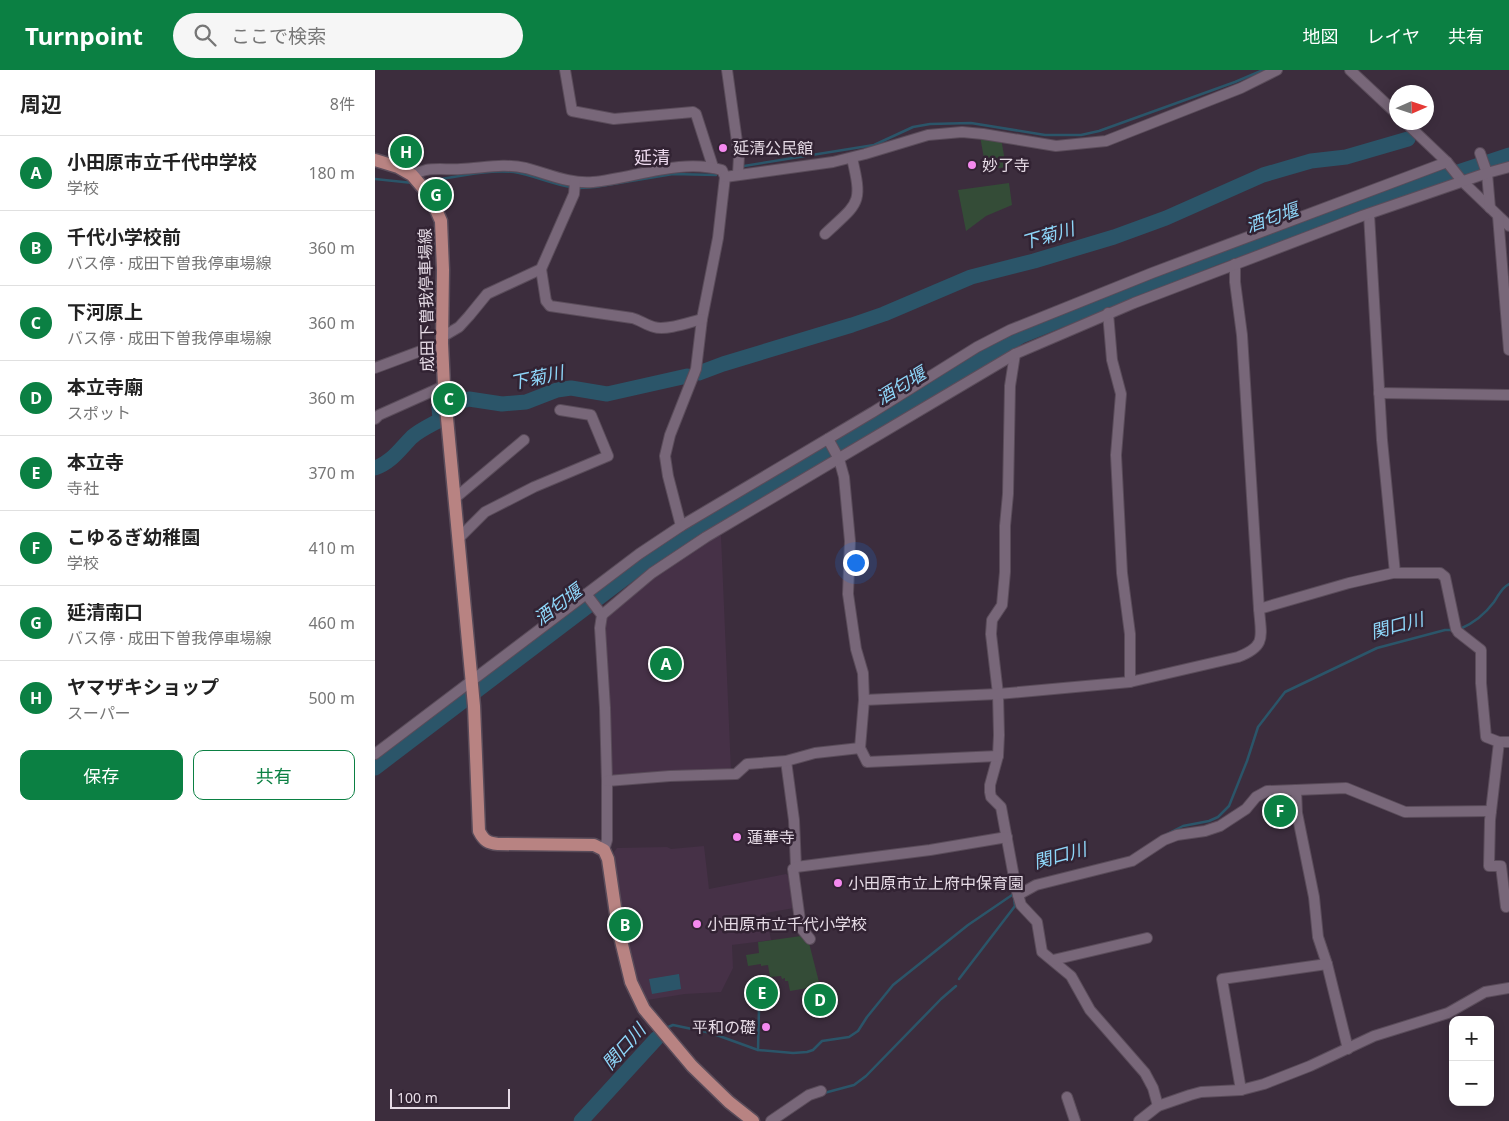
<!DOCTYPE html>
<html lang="ja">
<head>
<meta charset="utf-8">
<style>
  :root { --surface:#fff; --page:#f6f6f6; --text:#222; --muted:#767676; --line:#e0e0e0; --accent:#0b8043 }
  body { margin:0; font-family:"Noto Sans","Noto Sans JP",sans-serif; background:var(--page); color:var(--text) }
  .controls { position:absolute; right:15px; bottom:15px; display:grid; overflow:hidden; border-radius:10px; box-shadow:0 2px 12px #0003 }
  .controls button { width:45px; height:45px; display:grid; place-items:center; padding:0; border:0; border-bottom:1px solid var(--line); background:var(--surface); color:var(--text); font:25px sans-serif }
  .compass { position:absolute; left:1014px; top:15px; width:45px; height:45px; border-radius:50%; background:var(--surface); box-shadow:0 2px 12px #0003; rotate:87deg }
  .scale { position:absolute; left:15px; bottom:12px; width:120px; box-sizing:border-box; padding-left:5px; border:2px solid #e6dbe6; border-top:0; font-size:14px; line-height:18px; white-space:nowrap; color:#e6dbe6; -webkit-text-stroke:4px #322333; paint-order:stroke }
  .you { position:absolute; left:480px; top:492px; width:18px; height:18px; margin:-12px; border:4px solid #fff; border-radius:50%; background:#1a73e8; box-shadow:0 0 0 8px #1a73e833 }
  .badge { display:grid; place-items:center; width:32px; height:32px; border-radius:50%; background:var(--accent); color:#fff; font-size:16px; font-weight:700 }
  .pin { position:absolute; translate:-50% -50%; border:2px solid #fff; box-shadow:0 1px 5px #0006 }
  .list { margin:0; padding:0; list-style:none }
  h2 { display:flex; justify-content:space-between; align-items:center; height:65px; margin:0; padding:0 20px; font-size:21px }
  h2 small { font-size:16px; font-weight:400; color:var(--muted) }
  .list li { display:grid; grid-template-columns:32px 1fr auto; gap:15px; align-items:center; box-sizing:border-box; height:75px; padding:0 20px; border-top:1px solid var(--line) }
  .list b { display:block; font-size:19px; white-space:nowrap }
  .list p { margin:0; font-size:16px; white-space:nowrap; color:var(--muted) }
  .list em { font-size:16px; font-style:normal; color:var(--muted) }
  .actions { display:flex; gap:10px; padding:15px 20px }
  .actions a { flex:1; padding:11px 0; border:1px solid var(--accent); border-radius:10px; text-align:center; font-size:18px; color:var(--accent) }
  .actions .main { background:var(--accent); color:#fff }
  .icon { flex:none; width:28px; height:28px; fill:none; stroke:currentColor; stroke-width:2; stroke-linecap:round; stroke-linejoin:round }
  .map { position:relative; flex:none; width:1134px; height:1051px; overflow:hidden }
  header { display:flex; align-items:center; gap:30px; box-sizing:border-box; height:70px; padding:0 25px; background:var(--accent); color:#fff }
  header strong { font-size:24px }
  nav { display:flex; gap:28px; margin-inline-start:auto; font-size:18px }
  .search { width:350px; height:45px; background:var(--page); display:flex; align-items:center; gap:12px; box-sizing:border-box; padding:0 18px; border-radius:28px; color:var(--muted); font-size:19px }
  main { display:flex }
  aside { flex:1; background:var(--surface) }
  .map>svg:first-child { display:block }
</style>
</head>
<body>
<header>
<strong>Turnpoint</strong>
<div class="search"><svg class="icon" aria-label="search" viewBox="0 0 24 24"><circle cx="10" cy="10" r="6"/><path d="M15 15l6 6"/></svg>ここで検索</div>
<nav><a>地図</a><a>レイヤ</a><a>共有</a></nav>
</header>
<main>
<aside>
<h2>周辺<small>8件</small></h2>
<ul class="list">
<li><span class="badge">A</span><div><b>小田原市立千代中学校</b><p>学校</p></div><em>180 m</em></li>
<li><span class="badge">B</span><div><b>千代小学校前</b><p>バス停 · 成田下曽我停車場線</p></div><em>360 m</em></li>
<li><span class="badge">C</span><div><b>下河原上</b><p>バス停 · 成田下曽我停車場線</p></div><em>360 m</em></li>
<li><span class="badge">D</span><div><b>本立寺廟</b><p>スポット</p></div><em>360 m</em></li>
<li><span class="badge">E</span><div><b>本立寺</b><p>寺社</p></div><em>370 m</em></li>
<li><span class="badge">F</span><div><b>こゆるぎ幼稚園</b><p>学校</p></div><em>410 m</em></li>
<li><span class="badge">G</span><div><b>延清南口</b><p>バス停 · 成田下曽我停車場線</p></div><em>460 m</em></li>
<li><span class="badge">H</span><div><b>ヤマザキショップ</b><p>スーパー</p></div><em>500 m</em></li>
</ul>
<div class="actions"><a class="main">保存</a><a>共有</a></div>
</aside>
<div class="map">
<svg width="1134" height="1051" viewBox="0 0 1134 1051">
  <rect width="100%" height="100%" fill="#3c2d3d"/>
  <g fill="#463147">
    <polygon points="342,466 346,466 356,701 235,707 228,556 231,549 264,516"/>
    <polygon points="329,776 334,819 411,804 416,808 419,838 391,843 396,870 357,875 358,898 346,922 310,924 272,930 260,906 251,862 253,859 252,855 249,853 239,782 242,778 292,777 296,779"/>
  </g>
  <g fill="#344c37">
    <polygon points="605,66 626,68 631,97 611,100"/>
    <polygon points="634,113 637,135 611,146 591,161 583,120"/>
    <polygon points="426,866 434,873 445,916 415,921 413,911 410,911 410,908 407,909 406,906 395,907 393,895 386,896 386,894 373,896 371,885 384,883 383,872"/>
  </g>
  <polygon fill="#2b5569" points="304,904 306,919 277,924 274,909"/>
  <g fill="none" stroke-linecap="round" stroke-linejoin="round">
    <g stroke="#2b5569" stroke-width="2.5">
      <polyline points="369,96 499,75 538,57 555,54 596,53 670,65 706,65 724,61 860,12 888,0"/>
      <polyline points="0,109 38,113"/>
      <path d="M49 112C77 108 111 99 139 102 158 105 176 114 196 117"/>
      <polyline points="204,118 220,117 298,104 341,105"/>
      <path d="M1085 559C1099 553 1110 544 1119 532 1124 525 1126 518 1134 514"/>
      <polyline points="784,768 808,756 834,751 843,747 854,736 872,691 883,657 910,622 1002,578 1070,560 1079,560"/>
      <polyline points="584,909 640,836 639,828"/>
      <polyline points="291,958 298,955 336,963 383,980 418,983 432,982 438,980 447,971 474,967 483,961 492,947 518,915 593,855 640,823"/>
      <polyline points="383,980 384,938"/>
      <polyline points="449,1023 479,1015 491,1006 566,929 581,916"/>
    </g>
    <g stroke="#2b5569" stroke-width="15">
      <polyline points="324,303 348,294 477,255 509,244 596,207 659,191 739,167 791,148 888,105 936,91 971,87 1033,69"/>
      <polyline points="79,334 94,329 127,334 151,332 182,320 196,318 232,324 312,306"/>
      <path d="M0 398C17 392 25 379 37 367 45 360 56 355 65 350L64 337"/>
      <polyline points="0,698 271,492 327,455 646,266 837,189 980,136 1134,85"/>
      <polyline points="206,1051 282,968"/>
    </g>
    <defs>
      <g id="minor">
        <polyline points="190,0 197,41 239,49 318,42 321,44 338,97"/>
        <polyline points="352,0 364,86 363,104"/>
        <polyline points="975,0 1022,44"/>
        <polyline points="1030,52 1072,92 1088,112 1134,156"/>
        <polyline points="1105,83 1112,103 1115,138"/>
        <path d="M37 105C41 103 47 101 51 100 62 98 75 100 86 99 108 98 129 93 151 98 174 104 194 114 218 112 260 108 305 88 347 100L350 107 343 168 327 249 321 299 295 365 290 386 293 406 306 456"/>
        <polyline points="350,107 458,92 490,84 553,65 587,62 608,64 681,76 731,71 866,18 902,0"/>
        <polyline points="994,144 1007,370 1020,503"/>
        <polyline points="1123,146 1134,280"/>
        <path d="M450 164C484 132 488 135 477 88"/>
        <polyline points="860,194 860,212 867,265 884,539"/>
        <path d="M166 199 171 231 175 236 257 248C265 250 271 255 279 257 291 261 315 252 327 249"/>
        <polyline points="733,243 737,290 746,324 741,385 747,503 755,564 755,612"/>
        <polyline points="67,267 84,257 94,246 112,224 166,199 199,124 200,112"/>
        <polyline points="640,284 635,316 633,424 630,456 630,502 627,535 617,550 616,564 623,624 624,665 623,686 615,715 615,722 616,727 626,737 641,818 646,835 662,852 667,882 696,906 715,940 770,1003 778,1018 783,1036"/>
        <polyline points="0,298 67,273"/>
        <polyline points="1004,323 1134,325"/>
        <polyline points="0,349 4,345 69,316"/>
        <polyline points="453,369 464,389 469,407 475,471 473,524 481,579 488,603 489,630 485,678 492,692 623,686"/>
        <polyline points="79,429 149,370"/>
        <polyline points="83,469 110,442 159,417 233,386 216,345 185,340"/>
        <polyline points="211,524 227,545 225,558 230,638 232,711 232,770 229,780"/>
        <polyline points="227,545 277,503 331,467 640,284 759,233 987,146 1112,103 1134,97"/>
        <polyline points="1083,562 1106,580 1106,613 1111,667 1124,672 1134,672"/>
        <path d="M489 630 623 624 755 612 863 587C892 576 886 566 884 539L974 513 1018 503H1065L1070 507 1081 559"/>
        <polyline points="1124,672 1115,750 1114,796 1126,796 1131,837"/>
        <polyline points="0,684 264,484 306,456 498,342 602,277 635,260 777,203 1072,92"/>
        <polyline points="411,691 419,750 421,797 418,799 426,858 435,869"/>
        <polyline points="232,711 295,706 361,704 372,694 411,691 440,683 485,678"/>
        <polyline points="921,720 971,718 1030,742 1116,741"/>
        <polyline points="421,797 555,780 632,767"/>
        <polyline points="643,825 661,815 757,791 789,770 802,765 830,761 845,756 871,739 881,727 892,721 921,720 922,743 939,827 943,867 952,894 973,979"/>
        <polyline points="678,890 772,868"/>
        <polyline points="866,1020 847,909 952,894"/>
        <polyline points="692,1027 700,1051"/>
        <polyline points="396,1051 434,1025 446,1021"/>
        <polyline points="764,1051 783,1036 815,1025 826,1022 866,1020 889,1014 935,996 999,966 1073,943 1110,922 1134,918"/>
      </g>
      <path id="major" d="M0 90 23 97 37 105 55 126 66 151 68 200 67 273 69 316 99 636 104 761C109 771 113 773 123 774L219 775 229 780 233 789 243 858 256 912 269 939 317 996 354 1032 378 1051"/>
    </defs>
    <use href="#minor" stroke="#5a4c5a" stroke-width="12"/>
    <use href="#major" stroke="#5a4c5a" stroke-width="15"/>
    <use href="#minor" stroke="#786779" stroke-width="10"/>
    <use href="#major" stroke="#b88382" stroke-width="12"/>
  </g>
  <g fill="#f589ef" stroke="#322333" stroke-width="2">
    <circle cx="348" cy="78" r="5"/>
    <circle cx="597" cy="95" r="5"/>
    <circle cx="362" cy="767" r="5"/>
    <circle cx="463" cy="813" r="5"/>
    <circle cx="322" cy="854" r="5"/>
    <circle cx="391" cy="957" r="5"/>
  </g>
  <g text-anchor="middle" stroke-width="5" stroke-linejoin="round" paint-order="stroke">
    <g font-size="16" fill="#e6dbe6" stroke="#322333" text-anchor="start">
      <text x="358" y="84">延清公民館</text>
      <text x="607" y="101">妙了寺</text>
      <text x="372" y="773">蓮華寺</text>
      <text x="473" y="819">小田原市立上府中保育園</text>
      <text x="332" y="860">小田原市立千代小学校</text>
      <text x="381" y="963" text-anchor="end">平和の礎</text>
    </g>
    <g font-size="16" fill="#e6dbe6" stroke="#322333">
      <text transform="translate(51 230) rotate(-91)" y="6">成田下曽我停車場線</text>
    </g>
    <g font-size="18" fill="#edd9ee" stroke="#322333">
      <text x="277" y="94">延清</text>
    </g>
    <g font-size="18" font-style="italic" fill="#8ed6f9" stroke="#322333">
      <text transform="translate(897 148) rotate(-19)" y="6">酒匂堰</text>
      <text transform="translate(673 166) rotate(-16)" y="6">下菊川</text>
      <text transform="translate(162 308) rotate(-12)" y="6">下菊川</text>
      <text transform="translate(526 316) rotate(-31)" y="6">酒匂堰</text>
      <text transform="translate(183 535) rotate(-37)" y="6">酒匂堰</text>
      <text transform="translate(1022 556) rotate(-15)" y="6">関口川</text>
      <text transform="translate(685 786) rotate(-15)" y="6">関口川</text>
      <text transform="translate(249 977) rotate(-48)" y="6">関口川</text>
    </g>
  </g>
</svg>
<div class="controls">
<button>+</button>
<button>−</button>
</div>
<svg class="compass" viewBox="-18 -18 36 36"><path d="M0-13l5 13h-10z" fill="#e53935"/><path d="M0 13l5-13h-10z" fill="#767676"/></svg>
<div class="scale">100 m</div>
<div class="you"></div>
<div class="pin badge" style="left:291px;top:594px">A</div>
<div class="pin badge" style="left:250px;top:855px">B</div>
<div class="pin badge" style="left:74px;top:329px">C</div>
<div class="pin badge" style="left:445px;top:930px">D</div>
<div class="pin badge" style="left:387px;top:923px">E</div>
<div class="pin badge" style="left:905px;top:741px">F</div>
<div class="pin badge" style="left:61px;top:125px">G</div>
<div class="pin badge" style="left:31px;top:82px">H</div>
</div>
</main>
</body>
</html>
